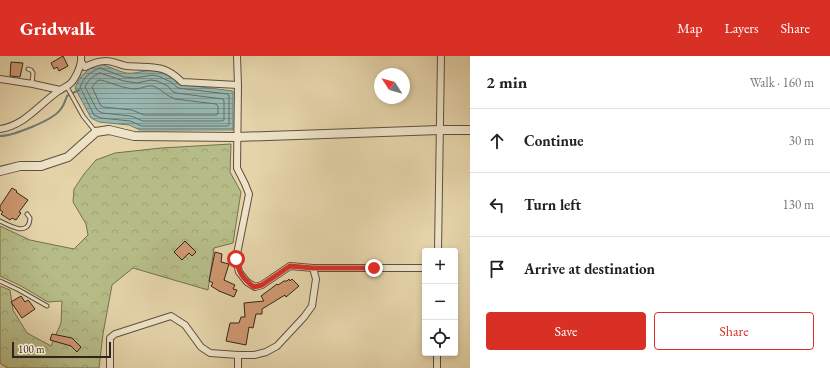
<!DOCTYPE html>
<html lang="en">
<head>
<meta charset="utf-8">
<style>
  :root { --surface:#fff; --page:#f2f2f2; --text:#222; --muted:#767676; --line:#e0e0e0; --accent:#d93025 }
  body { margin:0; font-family:"EB Garamond",serif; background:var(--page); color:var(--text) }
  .controls { position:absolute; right:12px; bottom:12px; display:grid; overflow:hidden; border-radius:4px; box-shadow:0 2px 6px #0003 }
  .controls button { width:36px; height:36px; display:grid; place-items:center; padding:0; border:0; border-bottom:1px solid var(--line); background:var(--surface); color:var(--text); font:20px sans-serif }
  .compass { position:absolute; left:374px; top:12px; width:36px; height:36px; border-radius:50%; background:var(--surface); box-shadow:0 2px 6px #0003; rotate:306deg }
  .scale { position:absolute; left:12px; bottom:10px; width:99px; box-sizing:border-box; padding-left:4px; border:2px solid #31241b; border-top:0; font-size:11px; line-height:14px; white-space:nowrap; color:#31241b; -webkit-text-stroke:3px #eee3c8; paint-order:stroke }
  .stop { position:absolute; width:12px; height:12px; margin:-9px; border:3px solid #d93025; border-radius:50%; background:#fff }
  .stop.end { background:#d93025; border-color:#fff; box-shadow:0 1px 4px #0008 }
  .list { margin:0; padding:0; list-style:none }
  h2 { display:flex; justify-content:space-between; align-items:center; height:52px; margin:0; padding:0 16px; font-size:17px }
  h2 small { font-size:13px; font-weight:400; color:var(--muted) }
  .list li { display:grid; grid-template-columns:26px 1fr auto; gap:12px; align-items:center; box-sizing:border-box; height:64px; padding:0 16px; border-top:1px solid var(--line) }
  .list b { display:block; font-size:15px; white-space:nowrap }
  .list em { font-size:13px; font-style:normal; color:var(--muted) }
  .actions { display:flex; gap:8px; padding:12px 16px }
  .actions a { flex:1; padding:9px 0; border:1px solid var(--accent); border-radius:4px; text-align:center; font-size:14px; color:var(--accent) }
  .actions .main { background:var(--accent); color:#fff }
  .icon { flex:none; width:22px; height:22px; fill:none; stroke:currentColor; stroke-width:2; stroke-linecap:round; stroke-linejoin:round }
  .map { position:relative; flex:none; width:470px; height:312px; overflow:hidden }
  header { display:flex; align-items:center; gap:24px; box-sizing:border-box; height:56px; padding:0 20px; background:var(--accent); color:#fff }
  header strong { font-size:19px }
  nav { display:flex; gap:22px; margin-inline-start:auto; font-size:14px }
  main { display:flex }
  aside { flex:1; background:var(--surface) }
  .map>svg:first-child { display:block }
</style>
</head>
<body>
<header>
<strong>Gridwalk</strong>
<nav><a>Map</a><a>Layers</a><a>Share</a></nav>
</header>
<main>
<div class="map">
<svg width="470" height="312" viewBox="0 0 470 312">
  <defs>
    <pattern id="forest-crowns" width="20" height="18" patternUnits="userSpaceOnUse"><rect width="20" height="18" fill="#b6bc87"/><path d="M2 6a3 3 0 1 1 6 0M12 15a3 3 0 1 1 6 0" fill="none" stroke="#9da174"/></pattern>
    <pattern id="water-rules" width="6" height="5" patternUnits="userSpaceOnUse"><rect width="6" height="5" fill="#98b7b1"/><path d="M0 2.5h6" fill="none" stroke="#7d958f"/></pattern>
  </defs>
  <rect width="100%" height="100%" fill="#e5d4aa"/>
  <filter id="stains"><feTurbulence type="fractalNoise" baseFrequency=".005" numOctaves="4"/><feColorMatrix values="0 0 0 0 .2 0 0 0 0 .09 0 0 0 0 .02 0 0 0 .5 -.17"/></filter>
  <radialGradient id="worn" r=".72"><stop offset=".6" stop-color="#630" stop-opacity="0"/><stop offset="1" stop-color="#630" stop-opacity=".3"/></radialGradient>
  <polygon fill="url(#forest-crowns)" stroke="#747051" points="231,88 230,116 241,136 233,187 214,192 208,234 133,212 112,229 103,278 99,312 7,312 0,307 0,230 10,234 13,254 27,277 51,290 61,267 62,245 48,246 21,230 0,220 0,170 30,184 74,193 88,179 86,168 73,146 74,133 84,118 96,104 115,97 161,92"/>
  <path fill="url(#water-rules)" stroke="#6f7c75" d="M100 8C108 10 118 15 126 17 134 18 138 16 145 15 157 13 171 19 178 28L233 35V74H140L129 69 99 66 91 62 75 32C80 19 87 13 100 8Z"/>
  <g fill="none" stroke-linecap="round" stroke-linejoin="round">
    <g stroke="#646e66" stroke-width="1">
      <path d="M100 12 124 21 136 22 152 19 158 20 171 26 178 32 228 38 229 40V69L227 70H142L130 65 101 62 94 59 80 31C84 21 90 16 100 12Z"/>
      <path d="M100 17 124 25 137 27 151 24 157 25 168 30 172 35 176 37 223 43 224 45V64L222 65H143L131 60 102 57 97 54 85 31C88 24 93 20 100 17Z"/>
      <path d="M101 24C112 27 122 32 134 33 141 33 147 29 153 30 162 33 166 40 175 43L216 48 218 50V58L216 59H144L132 54 103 51 101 50 92 31 97 25Z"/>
    </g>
    <path stroke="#6f7c75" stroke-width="2" d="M0 80C13 80 53 64 60 54 64 50 65 45 67 40L79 34"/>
  </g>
  <g fill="#cf9871" stroke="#31241b">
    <polygon points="63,0 68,10 59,15 57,11 54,13 51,7"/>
    <polygon points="11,6 23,7 20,21 10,20"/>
    <polygon points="12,132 17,135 16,136 28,144 19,156 21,157 16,164 12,162 10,164 1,158 3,156 0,154 0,150"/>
    <polygon points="185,185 196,196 192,200 189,197 182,204 174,196"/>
    <polygon points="215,196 222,198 221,206 229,208 224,224 235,229 233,233 237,234 234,241 219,235 211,230 213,227 209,225"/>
    <polygon points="289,223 290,225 292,223 299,230 286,241 285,239 262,253 262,258 256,258 253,272 249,271 246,289 226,285 230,267 239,267 241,261 245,261 244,247 264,245 261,240 277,228 278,229 284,225 287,225"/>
    <polygon points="21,240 25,246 28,244 29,245 35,253 22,262 11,246"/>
    <polygon points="52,278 72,282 81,291 77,296 71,290 50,284"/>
  </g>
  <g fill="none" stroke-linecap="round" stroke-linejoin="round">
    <defs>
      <g id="service">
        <polyline points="28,13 31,14 33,17 32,28"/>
        <polyline points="67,31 83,60 95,75"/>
        <path d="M0 165C10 170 29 181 30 162L27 158"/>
        <polyline points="0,225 19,234 47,250"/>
      </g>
      <g id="minor">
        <polyline points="237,0 238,29 237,112 245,128 249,138 236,203 239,216 247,226 255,231 262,229 290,210 313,212 425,212"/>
        <path d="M82 7 85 11C91 8 98 5 106 5 113 5 120 9 127 10 151 12 163 7 182 26L238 29"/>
        <polyline points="0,23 33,28 60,34"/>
        <path d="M0 73C26 69 39 48 60 34 65 31 71 29 74 23 78 17 82 7 81 0"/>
        <polyline points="438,195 441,0"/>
        <polyline points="238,299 238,312"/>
        <polyline points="110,312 110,282 115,278 171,260 185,269 201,291 210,297 238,299 254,299 266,296 277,290 304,261 312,250 316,223 313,212"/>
        <polyline points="437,312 437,297"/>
      </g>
      <polyline id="tertiary" points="0,115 20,110 41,110 68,101 96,76 109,74 134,80 237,81 440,74 470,74"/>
    </defs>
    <use href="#service" stroke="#5e503f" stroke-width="5"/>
    <use href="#minor" stroke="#5e503f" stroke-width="8"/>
    <use href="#tertiary" stroke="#5e503f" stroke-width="10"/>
    <use href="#service" stroke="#eee3c8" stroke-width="3"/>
    <use href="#minor" stroke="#eee3c8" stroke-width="6"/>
    <use href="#tertiary" stroke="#eee3c8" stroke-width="8"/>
  </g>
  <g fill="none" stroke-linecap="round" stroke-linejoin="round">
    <path stroke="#d93025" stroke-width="5" d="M236 203C239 217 243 223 254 231L262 229 290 210 313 212H374"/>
  </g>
  <rect width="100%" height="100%" filter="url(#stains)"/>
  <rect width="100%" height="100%" fill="url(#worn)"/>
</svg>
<div class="controls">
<button>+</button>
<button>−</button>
<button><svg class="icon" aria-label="locate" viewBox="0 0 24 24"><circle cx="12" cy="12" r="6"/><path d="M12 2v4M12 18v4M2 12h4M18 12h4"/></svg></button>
</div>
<svg class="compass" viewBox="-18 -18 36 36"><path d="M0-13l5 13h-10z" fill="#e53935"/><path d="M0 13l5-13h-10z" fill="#767676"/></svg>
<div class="scale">100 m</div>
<div class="stop" style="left:236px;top:203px"></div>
<div class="stop end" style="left:374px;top:212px"></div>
</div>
<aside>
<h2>2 min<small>Walk · 160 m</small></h2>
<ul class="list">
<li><svg class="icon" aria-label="ahead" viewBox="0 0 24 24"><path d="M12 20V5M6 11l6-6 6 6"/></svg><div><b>Continue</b></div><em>30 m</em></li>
<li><svg class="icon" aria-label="left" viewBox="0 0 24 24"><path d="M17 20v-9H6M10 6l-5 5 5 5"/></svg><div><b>Turn left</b></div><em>130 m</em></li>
<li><svg class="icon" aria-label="arrive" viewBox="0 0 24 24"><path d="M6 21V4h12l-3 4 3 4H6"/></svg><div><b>Arrive at destination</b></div></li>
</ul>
<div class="actions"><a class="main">Save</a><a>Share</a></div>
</aside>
</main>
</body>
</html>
